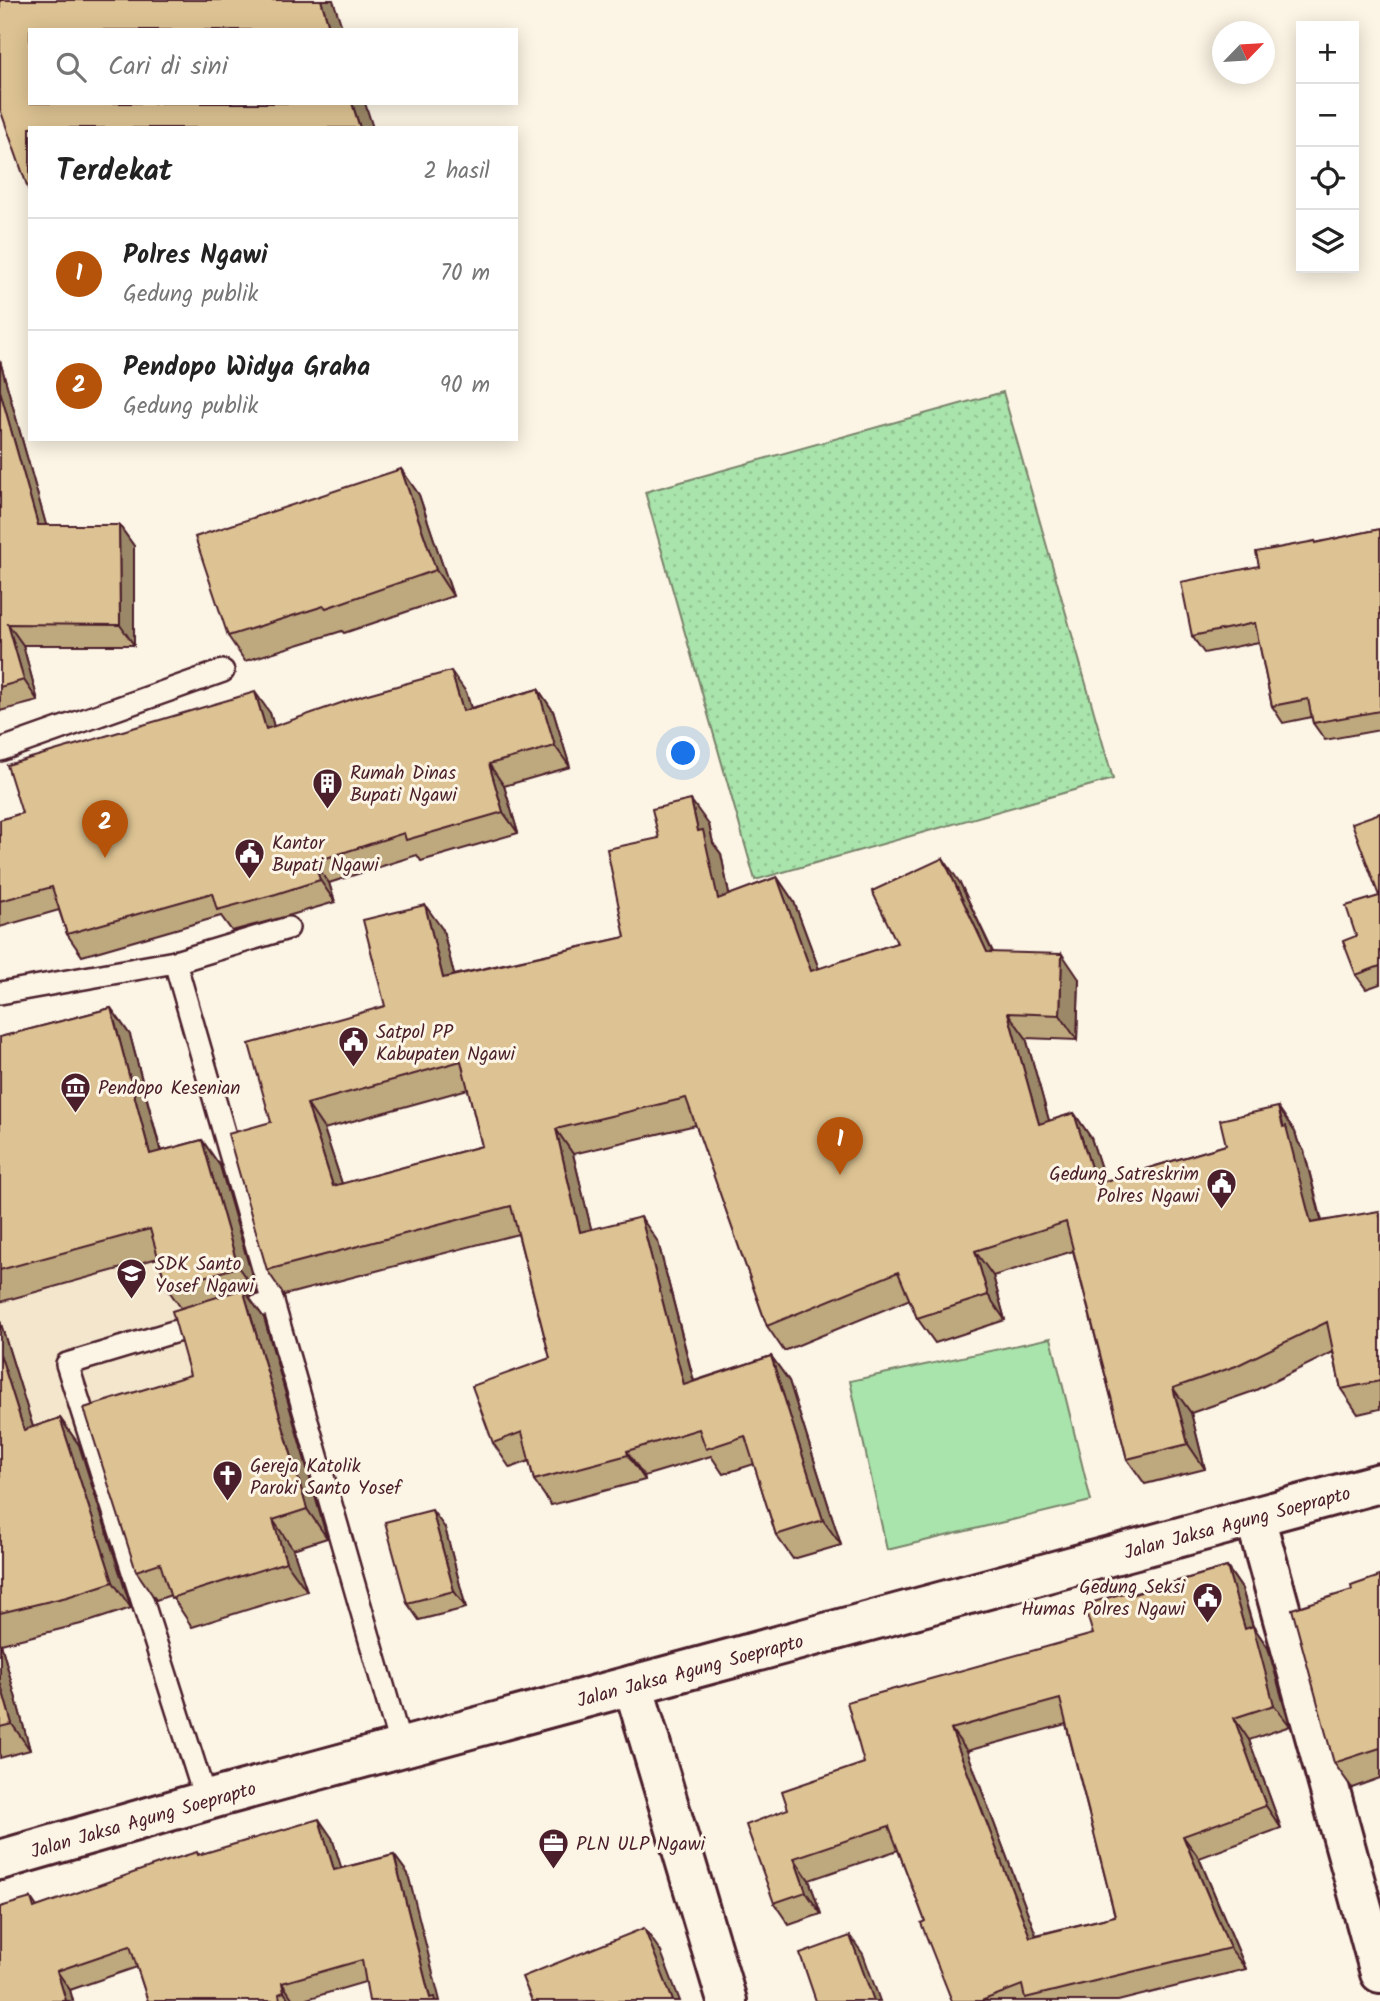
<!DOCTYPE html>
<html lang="id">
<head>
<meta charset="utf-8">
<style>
  :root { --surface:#fff; --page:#f2f2f2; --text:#222; --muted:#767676; --line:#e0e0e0; --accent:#b45309 }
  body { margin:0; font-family:Kalam,sans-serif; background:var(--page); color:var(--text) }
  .controls { position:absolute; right:21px; top:21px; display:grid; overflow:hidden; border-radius:0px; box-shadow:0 4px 18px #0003 }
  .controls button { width:63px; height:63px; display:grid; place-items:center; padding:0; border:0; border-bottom:2px solid var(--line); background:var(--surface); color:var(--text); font:35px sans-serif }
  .compass { position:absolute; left:1212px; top:21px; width:63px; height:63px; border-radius:50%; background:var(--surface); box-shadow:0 4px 18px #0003; rotate:65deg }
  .you { position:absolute; left:684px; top:754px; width:24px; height:24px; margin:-18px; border:5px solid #fff; border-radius:50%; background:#1a73e8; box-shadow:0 0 0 10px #1a73e833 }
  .badge { display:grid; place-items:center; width:46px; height:46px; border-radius:50%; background:var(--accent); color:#fff; font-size:23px; font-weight:700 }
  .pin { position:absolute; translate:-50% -58px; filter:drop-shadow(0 2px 4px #0008) }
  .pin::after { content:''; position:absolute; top:37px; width:24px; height:21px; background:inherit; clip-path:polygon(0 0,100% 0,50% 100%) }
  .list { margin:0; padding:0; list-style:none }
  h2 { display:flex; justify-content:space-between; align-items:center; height:91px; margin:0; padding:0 28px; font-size:30px }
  h2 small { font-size:23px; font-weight:400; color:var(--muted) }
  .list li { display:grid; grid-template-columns:46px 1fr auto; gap:21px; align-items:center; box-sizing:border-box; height:112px; padding:0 28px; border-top:2px solid var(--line) }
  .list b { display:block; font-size:26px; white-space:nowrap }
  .list p { margin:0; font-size:23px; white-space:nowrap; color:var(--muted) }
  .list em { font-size:23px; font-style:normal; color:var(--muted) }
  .icon { flex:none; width:38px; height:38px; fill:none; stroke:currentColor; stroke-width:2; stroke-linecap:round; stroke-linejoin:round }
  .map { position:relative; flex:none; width:1380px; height:2001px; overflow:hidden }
  .search { position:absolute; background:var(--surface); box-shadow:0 4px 18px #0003; left:28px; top:28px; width:490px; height:77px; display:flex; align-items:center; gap:18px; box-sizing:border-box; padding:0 24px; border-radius:0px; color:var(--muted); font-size:26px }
  .panel { position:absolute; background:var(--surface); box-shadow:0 4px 18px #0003; left:28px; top:126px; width:490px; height:315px; border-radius:0px }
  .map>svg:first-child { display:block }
</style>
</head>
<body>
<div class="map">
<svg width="1380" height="2001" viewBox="0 0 1380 2001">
  <defs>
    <pattern id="park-dots" width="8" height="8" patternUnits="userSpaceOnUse" patternTransform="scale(1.75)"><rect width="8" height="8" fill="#a8e4ab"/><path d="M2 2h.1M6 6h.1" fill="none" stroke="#92c393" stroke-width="1.8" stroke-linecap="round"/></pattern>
  </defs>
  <rect width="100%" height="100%" fill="#fcf5e5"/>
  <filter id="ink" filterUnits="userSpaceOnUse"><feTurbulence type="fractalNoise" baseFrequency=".0143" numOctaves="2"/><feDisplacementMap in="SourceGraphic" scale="14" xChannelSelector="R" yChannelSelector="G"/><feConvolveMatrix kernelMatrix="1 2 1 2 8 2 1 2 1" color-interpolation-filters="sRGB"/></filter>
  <g filter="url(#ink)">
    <polygon fill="#f3e6cc" points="222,1160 287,1377 54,1446 0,1496 0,1225"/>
    <polygon fill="#a8e4ab" stroke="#79826b" stroke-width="2" points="1051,1338 1091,1501 887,1550 850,1381"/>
    <polygon fill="url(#park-dots)" stroke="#79826b" stroke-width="2" points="1003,392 1113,779 755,880 645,492"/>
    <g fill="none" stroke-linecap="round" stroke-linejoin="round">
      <defs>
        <g id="service">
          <polyline points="0,750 223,671"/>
          <polyline points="175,962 401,1748"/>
          <polyline points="0,993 175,962 288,928"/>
          <polyline points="206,1801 67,1364 273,1302"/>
        </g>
        <g id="minor">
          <polyline points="1255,1517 1380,1973"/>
          <polyline points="633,1685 727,2001"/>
        </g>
        <polyline id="secondary" points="0,1860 222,1796 1380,1483"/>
      </defs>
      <use href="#service" stroke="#4a1f2b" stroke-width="26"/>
      <use href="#minor" stroke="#4a1f2b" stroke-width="44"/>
      <use href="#secondary" stroke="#4a1f2b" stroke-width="44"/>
      <use href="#service" stroke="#fcf5e5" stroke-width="21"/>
      <use href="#minor" stroke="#fcf5e5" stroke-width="38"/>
      <use href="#secondary" stroke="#fcf5e5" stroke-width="38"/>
    </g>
    <g fill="#bea87e" stroke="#4a1f2b" stroke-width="2" fill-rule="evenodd">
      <polygon points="0,361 46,525 119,525 134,546 134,645 23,645 38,701 0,711"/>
      <polygon points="401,469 419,495 453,596 344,633 342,631 245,661 228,636"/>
      <polygon points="1380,529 1380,730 1325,740 1313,723 1312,717 1283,723 1272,706 1259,642 1204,653 1192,636 1259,566 1315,541 1316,543"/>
      <polygon points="538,689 553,711 570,767 504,786 518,833 421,861 417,855 329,883 335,902 291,915 232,931 221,916 82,956 67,934 59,910 0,927 0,820 22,813 270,713 274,727 466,692 471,708"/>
      <polygon points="1380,813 1380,984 1366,989 1356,975 1356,936 1379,896"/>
      <path d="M709 825 713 843 721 854 729 895 777 877 794 902 819 969 897 943 960 883 993 952 1079 979 1077 1040 1026 1038 1049 1121 1074 1113 1091 1138 1105 1181 1226 1145 1278 1107 1295 1132 1298 1142 1304 1151 1322 1221 1380 1213V1409L1358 1414 1341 1389 1333 1352 1254 1391 1191 1413 1205 1469 1145 1484 1127 1459 1073 1251 993 1276 1005 1320 935 1343 917 1318 910 1299 784 1351 767 1326 696 1125 573 1154 591 1229 658 1242 694 1381 771 1356 789 1381 841 1545 793 1559 776 1535 754 1464 723 1474 711 1456 644 1476 645 1480 551 1505 534 1480 529 1461 510 1468 493 1443 550 1358 518 1234 284 1295 267 1270 271 1122 385 1006 443 930 454 975 625 937 659 838ZM468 1089 482 1146 342 1184 324 1129Z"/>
      <polygon points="111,1008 130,1035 161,1151 202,1140 220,1166 257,1293 248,1296 264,1318 327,1538 293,1549 307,1591 192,1627 171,1595 156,1600 136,1571 190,1375 181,1308 167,1288 158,1258 0,1302 0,1037"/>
      <polygon points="0,1321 33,1427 60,1418 79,1445 131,1608 85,1623 1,1644 30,1750 0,1758"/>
      <polygon points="445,1528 466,1608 419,1620 407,1603"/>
      <path d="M1227 1567 1242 1589 1253 1626 1268 1648 1290 1726 1249 1740 1281 1828 1199 1858 1246 1969 1118 2001H952L925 1921 898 1850 809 1880 821 1914 789 1925 774 1903 788 1809 864 1763 1093 1634 1130 1591 1132 1594ZM1066 1724 1115 1916 1036 1935 967 1751Z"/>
      <polygon points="1380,1576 1380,1778 1352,1788 1334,1763 1352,1590"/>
      <polygon points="332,1838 341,1868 394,1855 408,1874 365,1982 300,2001 148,2001 137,1967 70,1990 73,2001 0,2001 31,1898 37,1907 199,1854"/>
    </g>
    <g fill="#9b8867" stroke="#4a1f2b" stroke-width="2">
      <polygon points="321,0 333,0 343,30 330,30"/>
      <polygon points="352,103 365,103 373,128 360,128"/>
      <polygon points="0,361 52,546 38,525 0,391"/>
      <polygon points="401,469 419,495 453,596 436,570"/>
      <polygon points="119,525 134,546 134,645 120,625"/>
      <polygon points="8,624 23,645 38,701 24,680"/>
      <polygon points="451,671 466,692 478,732 463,711"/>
      <polygon points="538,689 553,711 570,767 555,746"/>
      <polygon points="255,692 270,713 281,751 266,729"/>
      <polygon points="489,764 504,786 518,833 503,812"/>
      <polygon points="691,800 709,825 713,843 721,854 735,924 718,899 698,831"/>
      <polygon points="943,858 960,883 1004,977 987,952"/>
      <polygon points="314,862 329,883 335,902 320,880"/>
      <polygon points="777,877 794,902 829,996 811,971"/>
      <polygon points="425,905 443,930 461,1003 443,978"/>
      <polygon points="1062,954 1079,979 1077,1040 1060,1015"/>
      <polygon points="111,1008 130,1035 168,1180 150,1154"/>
      <polygon points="1008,1013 1026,1038 1057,1149 1039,1124"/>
      <polygon points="307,1104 324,1129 351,1211 333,1186"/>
      <polygon points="1278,1107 1295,1132 1298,1142 1304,1151 1328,1248 1311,1223"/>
      <polygon points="1074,1113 1091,1138 1114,1209 1096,1184"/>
      <polygon points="556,1129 573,1154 598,1257 580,1232"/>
      <polygon points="202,1140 220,1166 257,1293 238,1267"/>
      <polygon points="641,1217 658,1242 701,1410 684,1385"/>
      <polygon points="975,1251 993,1276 1005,1320 988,1295"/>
      <polygon points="243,1289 264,1318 327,1538 307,1509"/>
      <polygon points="0,1321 42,1456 24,1430 0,1354"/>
      <polygon points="771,1356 789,1381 841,1545 823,1520"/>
      <polygon points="1173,1388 1191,1413 1205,1469 1188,1444"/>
      <polygon points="60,1418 79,1445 131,1608 113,1582"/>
      <polygon points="627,1451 644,1476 645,1480 628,1455"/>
      <polygon points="432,1510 445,1528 466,1608 454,1591"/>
      <polygon points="273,1520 293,1549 307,1591 286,1562"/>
      <polygon points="1227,1567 1242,1589 1255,1635 1253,1626 1268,1648 1290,1726 1274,1705 1245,1629"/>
      <polygon points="0,1643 1,1644 30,1750 12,1724 0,1682"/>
      <polygon points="1234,1718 1249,1740 1281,1828 1266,1806"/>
      <polygon points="951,1729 967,1751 1045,1959 1030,1937"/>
      <polygon points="319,1819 332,1838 348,1889 334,1870"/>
      <polygon points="1183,1836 1199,1858 1246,1969 1230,1948"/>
      <polygon points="394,1855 408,1874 440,2001 433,2001 430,1998"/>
      <polygon points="794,1858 809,1880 821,1914 806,1892"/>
      <polygon points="644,1928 661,1952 680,2001 673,2001"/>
      <polygon points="850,1936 863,1954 880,2001 874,2001"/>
      <polygon points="57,1971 70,1990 73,2001 66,2001"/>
      <polygon points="282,1983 294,2001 290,2001 284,1992"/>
    </g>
    <g fill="#ddc393" stroke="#4a1f2b" stroke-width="2" fill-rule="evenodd">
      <polygon points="0,0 321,0 330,30 30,30 30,103 352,103 360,128 30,128 30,194 0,109"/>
      <polygon points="0,391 38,525 119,525 120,625 8,624 24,680 0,687"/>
      <polygon points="401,469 436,570 326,608 324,606 228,636 195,537"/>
      <polygon points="1380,529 1380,711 1313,723 1308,699 1272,706 1255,623 1192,636 1181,582 1259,566 1256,552 1315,541 1315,543"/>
      <polygon points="451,671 463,711 538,689 555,746 489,764 503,812 406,840 404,833 314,862 320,880 276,894 217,910 212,893 67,934 52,887 0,901 0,820 22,813 7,765 255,692 266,729 364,695"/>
      <path d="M691 800 698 831 703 830 718 899 777 877 811 971 897 943 872 891 943 858 987 952 1062 954 1060 1015 1008 1013 1039 1124 1074 1113 1096 1184 1226 1145 1220 1120 1278 1107 1283 1127 1286 1126 1311 1223 1379 1211 1380 1218V1381L1341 1389 1327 1322 1236 1366 1173 1388 1188 1444 1127 1459 1066 1222 975 1251 988 1295 917 1318 898 1272 767 1326 686 1098 556 1129 580 1232 641 1217 684 1385 771 1356 823 1520 776 1535 745 1436 706 1449 699 1429 627 1451 628 1455 534 1480 522 1432 493 1443 472 1386 550 1358 511 1206 267 1270 228 1134 271 1122 249 1044 385 1006 363 920 425 905 443 978 625 937 607 849 659 838 652 809ZM461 1061 482 1146 333 1186 307 1104Z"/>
      <polygon points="1380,813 1380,966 1356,975 1343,941 1356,936 1346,906 1379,896 1352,823"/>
      <polygon points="111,1008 150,1154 202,1140 238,1267 167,1288 150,1229 0,1270 0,1037"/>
      <polygon points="243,1289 307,1509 273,1520 286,1562 171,1598 160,1563 136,1571 84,1408 190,1375 172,1311"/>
      <polygon points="0,1354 24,1430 60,1418 113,1582 67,1597 0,1613"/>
      <polygon points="432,1510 454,1591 407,1603 385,1522"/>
      <path d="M1227 1567 1245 1629 1253 1626 1274 1705 1234 1718 1266 1806 1183 1836 1230 1948 1025 1998 1022 1985 981 2001H952L921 1923 925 1921 889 1826 794 1858 806 1892 774 1903 746 1825 788 1809 782 1791 864 1763 847 1702 1093 1634 1084 1605 1130 1591 1131 1595ZM1060 1699 1115 1916 1030 1937 951 1729Z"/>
      <polygon points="1380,1576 1380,1748 1334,1763 1292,1609 1352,1590 1351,1586"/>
      <polygon points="0,1682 12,1724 0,1727"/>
      <polygon points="319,1819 334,1870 394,1855 430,1998 434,1997 435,2001 369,2001 362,1960 282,1983 284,1992 279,1994 280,2001 148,2001 130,1946 57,1971 66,2001 0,2001 0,1907 31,1898 34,1908 164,1862 197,1852 198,1855"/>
      <polygon points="644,1928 673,2001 532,2001 522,1977"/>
      <polygon points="850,1936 874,2001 816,2001 800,1954"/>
    </g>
  </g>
  <defs>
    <symbol id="building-pin" viewBox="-11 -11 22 30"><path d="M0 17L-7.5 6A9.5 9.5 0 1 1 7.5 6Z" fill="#4a1f2b" stroke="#fcf5e5"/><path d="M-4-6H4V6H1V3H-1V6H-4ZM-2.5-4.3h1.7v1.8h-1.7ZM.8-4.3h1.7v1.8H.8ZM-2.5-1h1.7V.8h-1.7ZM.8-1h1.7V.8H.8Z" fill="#fff"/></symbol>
    <symbol id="civic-pin" viewBox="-11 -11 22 30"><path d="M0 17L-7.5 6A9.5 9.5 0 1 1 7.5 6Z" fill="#4a1f2b" stroke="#fcf5e5"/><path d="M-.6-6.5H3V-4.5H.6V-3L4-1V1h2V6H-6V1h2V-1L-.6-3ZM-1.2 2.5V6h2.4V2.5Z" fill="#fff"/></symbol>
    <symbol id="museum-pin" viewBox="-11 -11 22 30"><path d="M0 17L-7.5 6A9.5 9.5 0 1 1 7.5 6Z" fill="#4a1f2b" stroke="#fcf5e5"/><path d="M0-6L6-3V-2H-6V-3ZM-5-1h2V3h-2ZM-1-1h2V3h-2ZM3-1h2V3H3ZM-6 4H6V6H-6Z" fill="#fff"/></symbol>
    <symbol id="school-pin" viewBox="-11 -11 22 30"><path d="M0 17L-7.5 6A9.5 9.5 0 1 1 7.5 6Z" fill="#4a1f2b" stroke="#fcf5e5"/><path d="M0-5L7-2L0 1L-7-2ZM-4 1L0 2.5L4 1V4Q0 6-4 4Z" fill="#fff"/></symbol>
    <symbol id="church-pin" viewBox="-11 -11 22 30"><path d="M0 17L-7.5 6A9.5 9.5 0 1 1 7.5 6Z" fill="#4a1f2b" stroke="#fcf5e5"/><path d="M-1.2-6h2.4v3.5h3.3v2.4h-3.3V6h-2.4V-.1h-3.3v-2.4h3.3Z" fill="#fff"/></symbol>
    <symbol id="office-pin" viewBox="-11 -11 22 30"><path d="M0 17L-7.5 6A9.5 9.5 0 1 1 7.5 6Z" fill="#4a1f2b" stroke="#fcf5e5"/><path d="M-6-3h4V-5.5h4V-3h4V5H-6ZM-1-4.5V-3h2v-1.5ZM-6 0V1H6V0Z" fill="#fff"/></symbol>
  </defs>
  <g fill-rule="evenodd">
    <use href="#building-pin" x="310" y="766" width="35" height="47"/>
    <use href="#civic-pin" x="232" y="836" width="35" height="47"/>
    <use href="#civic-pin" x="336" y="1024" width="35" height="47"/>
    <use href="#museum-pin" x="58" y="1070" width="35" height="47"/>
    <use href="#civic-pin" x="1204" y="1166" width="35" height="47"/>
    <use href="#school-pin" x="114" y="1256" width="35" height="47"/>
    <use href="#church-pin" x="210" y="1458" width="35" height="47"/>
    <use href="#civic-pin" x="1190" y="1580" width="35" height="47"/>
    <use href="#office-pin" x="536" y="1826" width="35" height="47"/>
  </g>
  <g text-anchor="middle" stroke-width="6" stroke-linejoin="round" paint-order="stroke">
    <g font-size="19" fill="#4a1f2b" stroke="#fcf5e5" text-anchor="start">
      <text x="350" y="779">Rumah Dinas<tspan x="350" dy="22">Bupati Ngawi</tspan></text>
      <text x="272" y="849">Kantor<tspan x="272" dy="22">Bupati Ngawi</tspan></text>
      <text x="376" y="1038">Satpol PP<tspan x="376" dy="22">Kabupaten Ngawi</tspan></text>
      <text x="98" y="1094">Pendopo Kesenian</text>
      <text x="1199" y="1180" text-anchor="end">Gedung Satreskrim<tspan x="1199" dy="22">Polres Ngawi</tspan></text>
      <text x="155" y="1270">SDK Santo<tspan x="155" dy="22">Yosef Ngawi</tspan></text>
      <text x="250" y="1472">Gereja Katolik<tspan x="250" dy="22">Paroki Santo Yosef</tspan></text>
      <text x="1185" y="1593" text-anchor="end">Gedung Seksi<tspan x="1185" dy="22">Humas Polres Ngawi</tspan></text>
      <text x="576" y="1850">PLN ULP Ngawi</text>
    </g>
    <g font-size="19" fill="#4a1f2b" stroke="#fcf5e5">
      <text transform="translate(1237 1522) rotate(-15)" y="7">Jalan Jaksa Agung Soeprapto</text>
      <text transform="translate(690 1670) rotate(-15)" y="7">Jalan Jaksa Agung Soeprapto</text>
      <text transform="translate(143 1819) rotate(-16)" y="7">Jalan Jaksa Agung Soeprapto</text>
    </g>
  </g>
</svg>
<div class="controls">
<button>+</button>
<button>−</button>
<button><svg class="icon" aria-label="locate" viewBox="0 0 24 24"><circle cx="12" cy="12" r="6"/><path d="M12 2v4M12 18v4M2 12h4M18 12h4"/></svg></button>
<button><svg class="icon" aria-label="layers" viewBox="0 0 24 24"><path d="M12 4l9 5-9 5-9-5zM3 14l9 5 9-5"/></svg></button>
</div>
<svg class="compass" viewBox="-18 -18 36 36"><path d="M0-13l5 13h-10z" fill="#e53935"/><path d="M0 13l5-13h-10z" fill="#767676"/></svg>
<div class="you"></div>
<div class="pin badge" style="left:840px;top:1175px">1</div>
<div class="pin badge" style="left:105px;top:858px">2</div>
<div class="search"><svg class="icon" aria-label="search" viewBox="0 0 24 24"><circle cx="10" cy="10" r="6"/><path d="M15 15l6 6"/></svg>Cari di sini</div>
<section class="panel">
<h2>Terdekat<small>2 hasil</small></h2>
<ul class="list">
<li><span class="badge">1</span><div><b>Polres Ngawi</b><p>Gedung publik</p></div><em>70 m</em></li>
<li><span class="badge">2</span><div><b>Pendopo Widya Graha</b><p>Gedung publik</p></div><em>90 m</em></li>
</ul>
</section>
</div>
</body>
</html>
